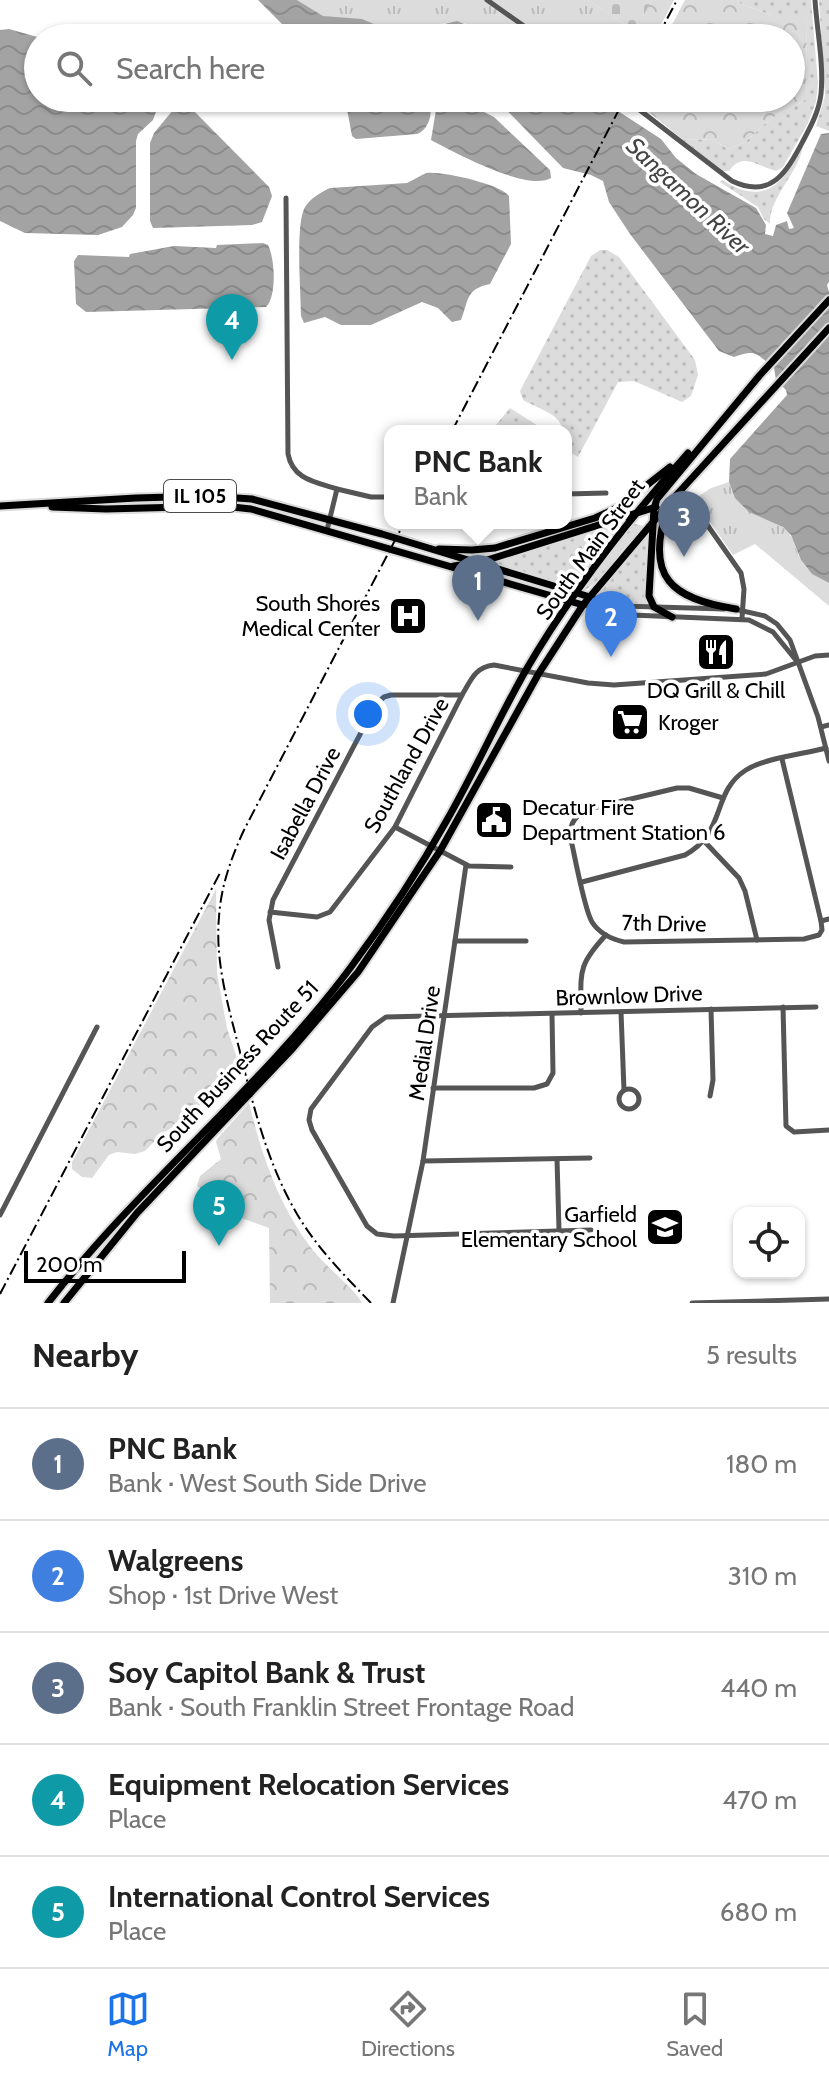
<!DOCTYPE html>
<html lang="en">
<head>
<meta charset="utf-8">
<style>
  :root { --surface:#fff; --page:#f2f2f2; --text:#222; --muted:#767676; --line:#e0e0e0; --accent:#1a73e8 }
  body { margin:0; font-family:Cabin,sans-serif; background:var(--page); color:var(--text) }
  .controls { position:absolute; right:24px; bottom:24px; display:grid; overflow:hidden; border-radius:16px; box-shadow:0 2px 6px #0004 }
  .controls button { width:72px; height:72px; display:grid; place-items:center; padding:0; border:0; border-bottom:2px solid var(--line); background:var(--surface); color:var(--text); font:40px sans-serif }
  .scale { position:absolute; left:24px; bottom:20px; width:162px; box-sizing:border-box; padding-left:8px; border:4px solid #000; border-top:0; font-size:22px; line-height:28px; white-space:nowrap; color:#000; -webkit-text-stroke:6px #fff; paint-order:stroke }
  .you { position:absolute; left:368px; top:714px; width:28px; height:28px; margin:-20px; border:6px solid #fff; border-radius:50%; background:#1a73e8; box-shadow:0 0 0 12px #1a73e833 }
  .badge { display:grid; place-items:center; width:52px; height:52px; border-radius:50%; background:var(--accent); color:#fff; font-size:26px; font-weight:700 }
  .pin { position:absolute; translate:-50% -66px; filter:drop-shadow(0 2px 4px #0008) }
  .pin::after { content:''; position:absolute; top:42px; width:28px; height:24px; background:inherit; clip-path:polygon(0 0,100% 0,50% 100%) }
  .popup { position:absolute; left:384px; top:425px; width:188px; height:104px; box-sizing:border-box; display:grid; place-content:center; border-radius:16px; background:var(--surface); filter:drop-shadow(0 2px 6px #0005); font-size:26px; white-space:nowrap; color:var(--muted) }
  .popup b { font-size:30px; color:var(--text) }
  .popup::after { content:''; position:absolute; left:50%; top:100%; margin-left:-16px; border:16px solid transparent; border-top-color:var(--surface) }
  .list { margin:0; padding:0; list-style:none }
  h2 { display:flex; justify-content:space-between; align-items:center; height:104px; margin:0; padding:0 32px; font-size:34px }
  h2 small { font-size:26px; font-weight:400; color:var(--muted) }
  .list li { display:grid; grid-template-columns:52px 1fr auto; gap:24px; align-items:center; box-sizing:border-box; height:112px; padding:0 32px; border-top:2px solid var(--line) }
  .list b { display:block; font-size:30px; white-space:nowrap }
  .list p { margin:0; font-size:26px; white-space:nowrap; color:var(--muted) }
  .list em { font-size:26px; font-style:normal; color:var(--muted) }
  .icon { flex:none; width:44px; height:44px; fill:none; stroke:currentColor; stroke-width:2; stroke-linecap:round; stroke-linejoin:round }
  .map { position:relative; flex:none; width:829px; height:1303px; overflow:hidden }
  .search { position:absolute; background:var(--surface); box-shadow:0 2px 6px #0004; left:24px; right:24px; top:24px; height:88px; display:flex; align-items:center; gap:20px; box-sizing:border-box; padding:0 28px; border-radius:44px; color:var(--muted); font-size:30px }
  .sheet { height:664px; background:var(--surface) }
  nav { display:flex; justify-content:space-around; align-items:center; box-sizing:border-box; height:112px; border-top:2px solid var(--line); background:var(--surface); font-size:22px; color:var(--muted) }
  nav a { display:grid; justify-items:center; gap:4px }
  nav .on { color:var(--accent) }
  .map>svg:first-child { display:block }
</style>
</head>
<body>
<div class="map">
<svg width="829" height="1303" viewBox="0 0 829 1303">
  <defs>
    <pattern id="grass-dots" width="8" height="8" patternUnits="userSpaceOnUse" patternTransform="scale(2)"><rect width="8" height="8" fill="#dcdcdc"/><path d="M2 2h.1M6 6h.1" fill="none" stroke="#bbb" stroke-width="1.8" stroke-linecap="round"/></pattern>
    <pattern id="forest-crowns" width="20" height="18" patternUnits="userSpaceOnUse" patternTransform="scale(2)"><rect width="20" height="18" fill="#dcdcdc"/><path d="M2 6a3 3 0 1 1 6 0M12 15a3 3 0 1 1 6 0" fill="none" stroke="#bbb"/></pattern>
    <pattern id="cemetery-stones" width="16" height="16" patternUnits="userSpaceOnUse" patternTransform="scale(2)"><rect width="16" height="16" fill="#dcdcdc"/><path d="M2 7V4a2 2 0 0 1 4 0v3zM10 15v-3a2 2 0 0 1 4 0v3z" fill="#bbb"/></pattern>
    <pattern id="park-tufts" width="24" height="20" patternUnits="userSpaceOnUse" patternTransform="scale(2)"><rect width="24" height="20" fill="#dcdcdc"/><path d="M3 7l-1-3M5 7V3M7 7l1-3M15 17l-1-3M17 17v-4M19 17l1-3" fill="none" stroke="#bbb"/></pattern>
    <pattern id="water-waves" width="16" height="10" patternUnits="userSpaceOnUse" patternTransform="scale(2)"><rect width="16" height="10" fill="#a3a3a3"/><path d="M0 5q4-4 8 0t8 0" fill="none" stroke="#8b8b8b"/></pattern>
  </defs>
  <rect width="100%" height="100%" fill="#fff"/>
  <g fill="url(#grass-dots)">
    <path d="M738 0H811L818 83 816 102 808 123 783 167 776 171C757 166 743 151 729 171H722L683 140 711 139 728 149C754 142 757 126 777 115 787 109 796 107 806 99L807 15H771L739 3Z"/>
    <polygon points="819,0 829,0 829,131 816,126 825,96"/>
    <path d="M803 144C801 171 769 196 770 224L764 219 758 207 720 182 722 180C767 208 784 182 803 144Z"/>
    <path d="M600 250H607L619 257 695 360 698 375 691 396 682 402 634 381 618 382 578 457 567 450C563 413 555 417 523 400L520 391 591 256Z"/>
    <polygon points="510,408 546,431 491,431"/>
    <polygon points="623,521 570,590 484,563"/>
    <polygon points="630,523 644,526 599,580 583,592 584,585"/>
    <polygon points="647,535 644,596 647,605 596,597"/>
  </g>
  <g fill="url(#forest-crowns)">
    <polygon points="588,0 634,31 652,0 674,0 654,38 626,38"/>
    <path d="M685 0H738L739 3 771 15H807L806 99C796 107 787 109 777 115 757 126 754 142 728 149L711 139 683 140 632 98H791V38H665Z"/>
    <polygon points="216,889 217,973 227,1028 243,1076 226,1073 185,1124 164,1132 145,1151 135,1154 117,1152 109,1155 92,1178 82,1177 72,1169 72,1162"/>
    <path d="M249 1103C262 1156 278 1204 312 1249 324 1265 356 1290 362 1303H270L269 1228 239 1217 197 1186 200 1176 221 1159 216 1142 217 1139Z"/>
  </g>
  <polygon fill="url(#cemetery-stones)" points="588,0 652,0 635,31"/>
  <g fill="url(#park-tufts)">
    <path d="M297 0H588L635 31 631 38H492C453 7 439 31 398 32L322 16Z"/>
    <path d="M729 482C739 517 765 510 786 530 794 537 795 548 800 558 807 571 817 577 829 583V606L755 544 733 555 694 499 711 488Z"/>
  </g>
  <g fill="url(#water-waves)">
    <polygon points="258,0 297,0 323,16 362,19 388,30 398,32 410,32 457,21 484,32 492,38 296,38"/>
    <polygon points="9,29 41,38 38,38 38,98 161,98 153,120 138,134 136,141 136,208 133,215 122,227 98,235 25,233 0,221 0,30"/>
    <path d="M345 98H428C434 110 430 129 417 134L356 139 352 136Z"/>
    <path d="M495 98H598L661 139 676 158 696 174 756 208 766 225 765 234 773 236 776 225 787 221 789 229 794 228 787 213 821 134 829 133V282L827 285 829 292V583L812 574 801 560 791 535 783 527 749 512 735 498 729 482 730 459 787 395 786 390 776 380 774 368C755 353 757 349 734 357L719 351 630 234 609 202 603 181 591 175 563 168Z"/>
    <path d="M446 101 478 109 494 117 550 170 551 178C528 192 455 153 431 140L437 104Z"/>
    <polygon points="178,104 191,108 269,187 272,196 262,222 252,225 153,228 150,221 150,143 154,133"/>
    <path d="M426 173C443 171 500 184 509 196L511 244 490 284C466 289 469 299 461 320L452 322 438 308 422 302 371 325H341L325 317 304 323 301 316C301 293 295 224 305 207 311 198 321 192 330 188L407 183Z"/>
    <path d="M263 243 268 245C275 259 277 296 266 307L86 312 76 304 74 261 78 255 129 257 130 254 174 246 216 248 217 245Z"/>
  </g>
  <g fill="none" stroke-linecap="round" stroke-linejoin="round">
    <defs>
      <g id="major">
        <polyline points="0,506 136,498 206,496 252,499 382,534 590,597"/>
        <polyline points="52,507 106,509 223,506 251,509 583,605"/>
        <path d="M667 509C645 577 671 599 736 609"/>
        <polyline points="439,549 472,550 495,548 595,518 619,507 670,467"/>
        <polyline points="454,566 481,562 656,507"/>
        <polyline points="672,617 654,607 649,596 654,508 657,499 760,375 829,300"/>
        <path d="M48 1303C141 1183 261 1088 351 967 386 920 419 870 447 820 475 771 498 719 526 670 572 591 627 521 688 453"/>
        <polyline points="64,1303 137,1213 293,1048 358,972 440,851 539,673 583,605 670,502 829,328"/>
      </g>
    </defs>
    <use href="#major" stroke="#dbdbdb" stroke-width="11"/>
    <g stroke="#555" stroke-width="5">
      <polyline points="487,0 541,38"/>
      <path d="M624 98 732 181C772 200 787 171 803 141 811 126 819 111 821 94 824 64 817 31 815 0"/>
      <path d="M286 198 288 454C293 480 316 482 337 489L327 530"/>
      <polyline points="337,489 371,497 390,497"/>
      <polyline points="566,494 606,493"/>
      <polyline points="694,506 741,573 744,589 742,618"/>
      <polyline points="590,597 623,606 724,609"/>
      <polyline points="583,605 632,615 749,620 773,632 795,659"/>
      <polyline points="734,609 765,616 777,624 790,640 818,717 829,761"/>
      <polyline points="821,727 829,725"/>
      <polyline points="782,759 821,921"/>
      <path d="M723 798 689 788H677L589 809C577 814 570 822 570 835 574 852 584 909 592 922 599 933 611 939 624 942L804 939 819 935 822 930 821 921 829 919"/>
      <polyline points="395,827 469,866 511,867"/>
      <polyline points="704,841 739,878 745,891 757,940"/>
      <path d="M582 882 685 855C727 832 711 792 746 770 765 758 804 754 826 748"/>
      <path d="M270 912 317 917 330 912 395 827 462 695C471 680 475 667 494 665L588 683 614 685 766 674 815 656 829 655"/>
      <polyline points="455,941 526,941"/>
      <polyline points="278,967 269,920 273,900 376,704 384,697 391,695 462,695"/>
      <polyline points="783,1007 786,1126 794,1132 829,1130"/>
      <polyline points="621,1012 624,1090"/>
      <path d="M581 1013C581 972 577 966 606 935"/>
      <polyline points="433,1088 534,1088 547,1084 553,1073 552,1014"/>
      <circle cx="629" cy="1099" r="10"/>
      <polyline points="710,1096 713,1080 711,1009"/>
      <polyline points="557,1159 559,1230"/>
      <polyline points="423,1161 590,1158"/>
      <polyline points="0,1215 97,1027"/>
      <polyline points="591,1230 394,1236 377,1234 367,1226 312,1130 309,1120 311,1109 372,1027 386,1017 816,1007"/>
      <polyline points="393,1303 423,1161 466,865"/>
      <polyline points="692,1303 829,1299"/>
    </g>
    <use href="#major" stroke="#000" stroke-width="7"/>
    <g stroke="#000" stroke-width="2" stroke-dasharray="12 4 2 4" stroke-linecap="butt">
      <polyline points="657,38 677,0"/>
      <polyline points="452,431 625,98"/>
      <polyline points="0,1294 220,873"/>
      <path d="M371 1303C344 1275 317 1248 297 1214 267 1163 253 1105 239 1048 228 1005 215 962 219 917 221 886 231 858 244 830L404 523"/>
    </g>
  </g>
  <defs>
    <symbol id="hospital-square" viewBox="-11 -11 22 22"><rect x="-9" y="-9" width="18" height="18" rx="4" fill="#000" stroke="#fff"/><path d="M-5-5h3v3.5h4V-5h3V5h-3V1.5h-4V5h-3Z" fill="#fff"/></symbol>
    <symbol id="restaurant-square" viewBox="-11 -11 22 22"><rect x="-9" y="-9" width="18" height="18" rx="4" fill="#000" stroke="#fff"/><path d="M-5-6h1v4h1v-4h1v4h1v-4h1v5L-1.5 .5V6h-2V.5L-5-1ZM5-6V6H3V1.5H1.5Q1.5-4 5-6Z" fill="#fff"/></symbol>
    <symbol id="supermarket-square" viewBox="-11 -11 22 22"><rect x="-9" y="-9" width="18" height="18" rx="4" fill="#000" stroke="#fff"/><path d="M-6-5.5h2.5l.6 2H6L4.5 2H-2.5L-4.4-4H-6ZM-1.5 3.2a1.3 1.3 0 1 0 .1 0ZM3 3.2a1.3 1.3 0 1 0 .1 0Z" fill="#fff"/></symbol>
    <symbol id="civic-square" viewBox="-11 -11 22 22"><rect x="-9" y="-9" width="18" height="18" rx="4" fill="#000" stroke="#fff"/><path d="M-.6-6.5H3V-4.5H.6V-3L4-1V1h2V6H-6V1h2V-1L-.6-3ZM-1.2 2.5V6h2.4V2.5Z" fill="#fff"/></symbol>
    <symbol id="school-square" viewBox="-11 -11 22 22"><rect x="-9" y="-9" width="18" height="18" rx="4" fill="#000" stroke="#fff"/><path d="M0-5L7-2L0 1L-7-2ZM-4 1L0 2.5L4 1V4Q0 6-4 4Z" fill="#fff"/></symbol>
  </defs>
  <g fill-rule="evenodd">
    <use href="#hospital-square" x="386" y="594" width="44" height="44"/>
    <use href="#restaurant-square" x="694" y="630" width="44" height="44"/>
    <use href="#supermarket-square" x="608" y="700" width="44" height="44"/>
    <use href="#civic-square" x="472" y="798" width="44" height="44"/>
    <use href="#school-square" x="643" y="1205" width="44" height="44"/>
  </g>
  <g text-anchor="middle" stroke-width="7" stroke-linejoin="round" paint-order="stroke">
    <rect fill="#fff" stroke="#4c4c4c" stroke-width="2" x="164" y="480" width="72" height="32" rx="6"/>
    <g font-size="20" font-weight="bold" fill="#000">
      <text x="200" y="503">IL 105</text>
    </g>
    <g font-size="22" fill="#000" stroke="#fff">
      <text transform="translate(590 549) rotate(-54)" y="8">South Main Street</text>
      <text transform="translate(406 765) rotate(-61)" y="8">Southland Drive</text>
      <text transform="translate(305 803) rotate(-62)" y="8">Isabella Drive</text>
      <text transform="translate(664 923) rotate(1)" y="8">7th Drive</text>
      <text transform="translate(629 995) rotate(-2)" y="8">Brownlow Drive</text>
      <text transform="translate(424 1043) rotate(-82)" y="8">Medial Drive</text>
      <text transform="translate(237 1066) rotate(-47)" y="8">South Business Route 51</text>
    </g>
    <g font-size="22" fill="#000" stroke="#fff" text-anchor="end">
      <text x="380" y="611">South Shores<tspan x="380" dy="25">Medical Center</tspan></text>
      <text x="716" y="698" text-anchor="middle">DQ Grill &amp; Chill</text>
      <text x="658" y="730" text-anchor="start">Kroger</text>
      <text x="522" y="815" text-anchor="start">Decatur Fire<tspan x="522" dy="25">Department Station 6</tspan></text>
      <text x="637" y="1222">Garfield<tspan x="637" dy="25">Elementary School</tspan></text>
    </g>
    <g font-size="24" font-style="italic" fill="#444" stroke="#fff">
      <text transform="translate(688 196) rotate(43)" y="8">Sangamon River</text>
    </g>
  </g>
</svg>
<div class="controls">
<button><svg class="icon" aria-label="locate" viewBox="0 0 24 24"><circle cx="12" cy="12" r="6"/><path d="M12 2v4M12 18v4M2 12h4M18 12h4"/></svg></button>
</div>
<div class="scale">200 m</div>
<div class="you"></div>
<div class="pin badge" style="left:478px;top:621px;background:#5c6f8a">1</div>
<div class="popup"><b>PNC Bank</b>Bank</div>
<div class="pin badge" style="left:611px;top:657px;background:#3f7fe0">2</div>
<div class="pin badge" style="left:684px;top:557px;background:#5c6f8a">3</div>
<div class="pin badge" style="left:232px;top:360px;background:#0f9aa8">4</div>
<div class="pin badge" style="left:219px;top:1246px;background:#0f9aa8">5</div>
<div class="search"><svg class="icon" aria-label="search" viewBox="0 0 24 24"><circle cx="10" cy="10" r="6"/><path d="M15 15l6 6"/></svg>Search here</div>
</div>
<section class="sheet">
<h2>Nearby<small>5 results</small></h2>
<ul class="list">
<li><span class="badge" style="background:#5c6f8a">1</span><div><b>PNC Bank</b><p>Bank · West South Side Drive</p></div><em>180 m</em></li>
<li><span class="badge" style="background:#3f7fe0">2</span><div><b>Walgreens</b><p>Shop · 1st Drive West</p></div><em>310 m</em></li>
<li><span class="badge" style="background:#5c6f8a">3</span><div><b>Soy Capitol Bank &amp; Trust</b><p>Bank · South Franklin Street Frontage Road</p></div><em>440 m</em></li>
<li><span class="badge" style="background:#0f9aa8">4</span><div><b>Equipment Relocation Services</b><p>Place</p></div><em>470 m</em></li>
<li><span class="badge" style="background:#0f9aa8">5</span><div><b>International Control Services</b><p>Place</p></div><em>680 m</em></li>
</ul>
</section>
<nav>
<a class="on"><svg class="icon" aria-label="map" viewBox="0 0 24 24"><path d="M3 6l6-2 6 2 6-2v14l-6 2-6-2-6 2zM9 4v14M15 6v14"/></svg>Map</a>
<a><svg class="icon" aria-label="directions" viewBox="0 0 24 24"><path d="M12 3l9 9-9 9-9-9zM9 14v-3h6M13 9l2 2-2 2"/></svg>Directions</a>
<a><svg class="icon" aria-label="saved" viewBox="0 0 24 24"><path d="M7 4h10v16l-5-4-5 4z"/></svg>Saved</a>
</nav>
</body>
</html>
